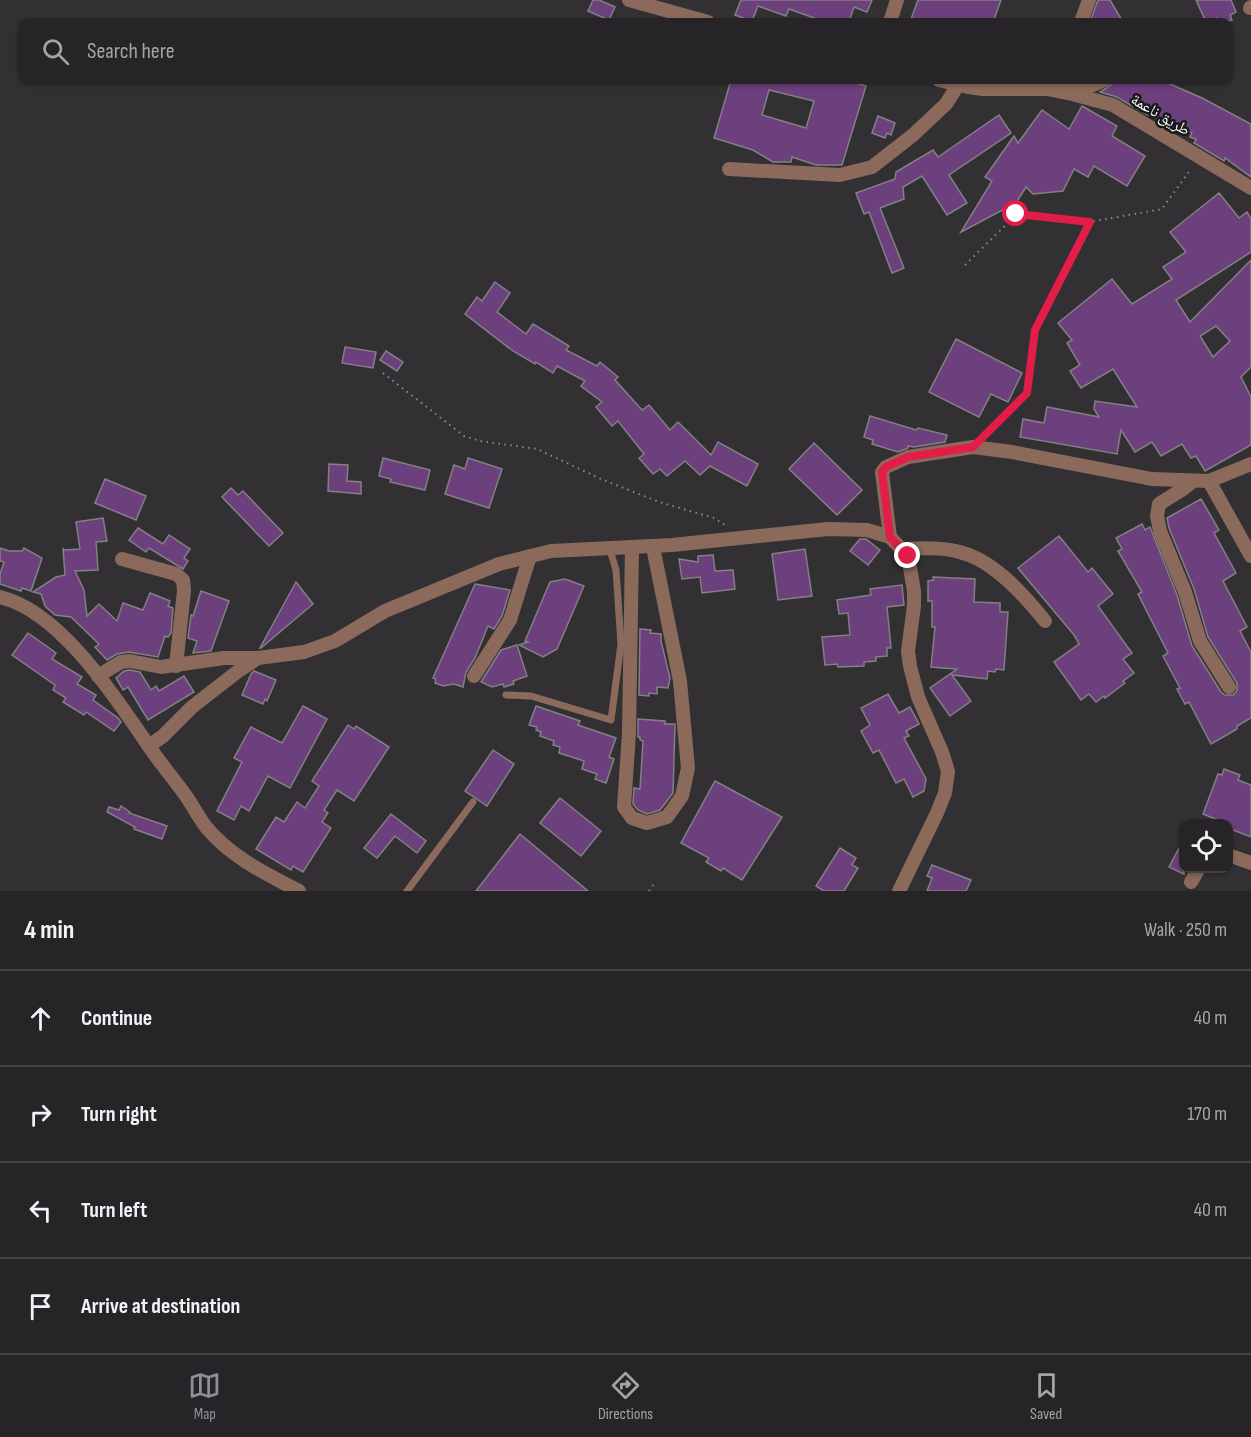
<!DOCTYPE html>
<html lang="en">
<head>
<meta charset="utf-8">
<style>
  :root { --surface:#262426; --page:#2e2c2e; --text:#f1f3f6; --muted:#a4a4a7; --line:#424143; --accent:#8c9099 }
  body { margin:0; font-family:"Sofia Sans Condensed","Noto Naskh Arabic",sans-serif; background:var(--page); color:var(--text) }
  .controls { position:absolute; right:18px; bottom:18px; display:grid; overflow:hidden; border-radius:12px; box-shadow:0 2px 4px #0004 }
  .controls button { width:54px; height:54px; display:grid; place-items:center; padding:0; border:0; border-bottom:2px solid var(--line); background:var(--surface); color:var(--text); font:30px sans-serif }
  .stop { position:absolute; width:18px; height:18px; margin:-14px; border:4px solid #e11d48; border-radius:50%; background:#fff }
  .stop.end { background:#e11d48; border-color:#fff; box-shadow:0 2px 6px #0008 }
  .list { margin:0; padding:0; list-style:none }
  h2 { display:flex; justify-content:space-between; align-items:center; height:78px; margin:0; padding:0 24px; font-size:26px }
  h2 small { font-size:20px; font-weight:400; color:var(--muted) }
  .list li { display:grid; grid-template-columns:39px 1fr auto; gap:18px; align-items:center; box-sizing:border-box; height:96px; padding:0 24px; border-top:2px solid var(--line) }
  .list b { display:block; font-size:22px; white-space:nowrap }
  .list em { font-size:20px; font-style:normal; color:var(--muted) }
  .icon { flex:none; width:33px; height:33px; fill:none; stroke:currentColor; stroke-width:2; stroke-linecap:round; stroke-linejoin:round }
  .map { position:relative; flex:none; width:1251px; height:891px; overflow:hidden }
  .search { position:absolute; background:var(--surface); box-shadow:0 2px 4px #0004; left:18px; right:18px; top:18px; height:66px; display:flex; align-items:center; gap:15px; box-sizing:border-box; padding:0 21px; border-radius:12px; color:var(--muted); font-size:22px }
  .sheet { height:462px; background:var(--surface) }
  nav { display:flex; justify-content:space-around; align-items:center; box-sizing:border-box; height:84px; border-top:2px solid var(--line); background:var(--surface); font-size:16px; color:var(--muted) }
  nav a { display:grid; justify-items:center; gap:3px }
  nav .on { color:var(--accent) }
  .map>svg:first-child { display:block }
</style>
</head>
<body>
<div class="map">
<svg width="1251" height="891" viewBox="0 0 1251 891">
  <rect width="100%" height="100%" fill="#323033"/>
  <g fill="#6c3f7d" stroke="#838084" stroke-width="1.5" fill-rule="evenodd">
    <polygon points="593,0 599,0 615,7 609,20 588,11"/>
    <polygon points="741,0 872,0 867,12 854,7 849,22 825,22 789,9 786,16 758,6 752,21 735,15"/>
    <polygon points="918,0 1001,0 993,22 910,22"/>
    <polygon points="1098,0 1110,0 1123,22 1090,22"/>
    <polygon points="1196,0 1231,0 1236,12 1230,15 1232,20 1226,22 1219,22 1217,18 1206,22"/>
    <path d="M731 80H846L866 86 842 165H816L792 157 791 162H773L753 150 714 138ZM769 90 814 101 806 128 762 115Z"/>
    <polygon points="1113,80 1161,80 1202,98 1251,124 1251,177 1225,158 1224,161 1194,143 1196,139 1190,137 1192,133 1144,113 1117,97 1100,92 1111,85"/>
    <polygon points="1082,106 1117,126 1112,136 1145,156 1127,186 1094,166 1088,177 1074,169 1063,191 1033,194 1026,187 1016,203 961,232 992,181 985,177 1014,136 1018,143 1042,110 1069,129"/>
    <polygon points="999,115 1011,133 949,175 967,203 947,215 922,176 903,187 904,199 880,208 904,268 892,273 869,212 864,214 856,193 895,179 896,172 933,150 938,157"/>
    <polygon points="878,116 895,123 891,135 887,133 885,138 872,133"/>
    <path d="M1219 193 1239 218 1247 212 1251 219V252L1176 300 1190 322 1251 260V367L1241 377 1251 397V445L1205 471 1196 456 1191 458 1182 444 1161 456 1152 442 1135 452 1121 430 1117 454 1020 437 1023 419 1044 423 1047 407 1099 417 1094 409 1095 401 1137 407 1113 369 1081 388 1070 371 1080 365 1067 343 1072 340 1058 323 1112 279 1132 304 1172 279 1163 267 1186 252 1170 232ZM1216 326 1230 341 1213 357 1200 336Z"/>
    <polygon points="495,282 510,293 497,312 526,334 533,324 569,346 566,350 597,366 600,362 618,377 615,380 642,410 649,405 670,430 678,422 711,455 718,442 758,464 747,486 710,466 700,475 685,461 667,476 660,469 653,474 639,458 644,454 618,421 612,426 596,407 602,402 581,386 585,381 557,366 553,373 536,362 535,364 513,351 465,314 477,297 482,301"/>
    <polygon points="956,339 1022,373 1008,402 991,394 979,417 929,392"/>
    <polygon points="345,347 376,352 373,368 342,363"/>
    <polygon points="386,351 403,362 397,371 380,360"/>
    <polygon points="870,416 916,430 918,428 947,435 945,442 914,447 908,446 908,448 898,452 872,444 873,440 864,437"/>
    <polygon points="814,443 862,490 837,515 789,469"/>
    <polygon points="383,458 430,470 425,490 390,482 391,479 379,476"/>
    <polygon points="468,458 502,469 489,508 445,494 454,465 465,469"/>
    <polygon points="329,464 348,465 347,481 361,482 361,494 328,491"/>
    <polygon points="105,479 146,496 136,520 95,503"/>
    <polygon points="231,488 238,495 243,491 283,533 269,546 222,497"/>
    <polygon points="1201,499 1219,530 1214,533 1236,573 1223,581 1247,627 1240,631 1251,652 1251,718 1237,726 1237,729 1211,744 1189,702 1185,704 1177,689 1180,688 1163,656 1168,653 1138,594 1142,592 1118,551 1122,549 1116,538 1142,524 1145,530 1150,527 1177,595 1192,646 1221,692 1225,695 1233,695 1237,691 1237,683 1208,637 1194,589 1169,528 1167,518"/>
    <polygon points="103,518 107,541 96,542 98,570 75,571 84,590 87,616 99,604 117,621 123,603 143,610 150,593 170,601 168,606 173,608 171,633 168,637 165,636 158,657 129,652 117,654 107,660 95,647 99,644 71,617 55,615 45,606 41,594 33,592 56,577 65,575 63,548 64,550 80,549 76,522"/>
    <polygon points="138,528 163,544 169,535 190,549 184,558 188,561 183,569 149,548 146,552 129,540"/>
    <polygon points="1059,536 1088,572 1092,568 1113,594 1098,606 1132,653 1123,659 1134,673 1123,681 1125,683 1105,698 1104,696 1096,702 1089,694 1081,700 1054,662 1079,644 1074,635 1018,568"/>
    <polygon points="860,539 866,539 880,550 868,565 850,551"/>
    <polygon points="0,548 9,551 22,551 24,548 42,558 31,591 22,588 21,591 0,584 0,574 4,562 0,561"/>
    <polygon points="805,549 812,596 778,600 772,554"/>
    <polygon points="713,555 715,571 733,570 735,589 702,593 700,577 682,579 679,559 698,562 698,556"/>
    <polygon points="933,577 975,579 974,602 1000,603 1000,612 1008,612 1004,670 996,669 995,672 988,671 987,679 952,675 971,701 950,716 930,688 957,669 931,667 935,627 932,627 932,601 928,601 928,581 934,580"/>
    <polygon points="565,579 584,586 557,649 543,657 519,645 528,642 525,641 550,582"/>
    <polygon points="296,582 313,604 261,648 260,648"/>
    <polygon points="475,584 510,590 502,616 494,629 488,626 475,658 466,672 463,687 454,684 443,686 435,683 436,679 433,678"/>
    <polygon points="902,585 904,605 887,607 891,648 887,648 887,656 876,657 876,661 864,662 864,666 838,667 837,664 825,665 822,637 850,635 848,613 839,614 837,600 871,595 870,589"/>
    <polygon points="201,591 229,601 211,651 193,653 197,641 188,638 191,615 193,616"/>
    <polygon points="640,629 651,630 650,633 661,634 661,641 670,678 668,688 657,687 657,694 649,693 649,696 639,695"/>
    <polygon points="28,633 56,653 52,659 82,677 77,684 96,695 93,700 118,718 121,722 114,731 86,712 84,715 63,702 66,698 53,690 55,685 12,655"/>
    <polygon points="517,645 527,676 513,681 514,684 504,687 503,684 492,687 481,682 501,650"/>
    <polygon points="130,670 140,672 151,690 156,686 159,691 184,676 194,692 148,720 128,687 123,690 116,678 124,671"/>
    <polygon points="254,671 276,680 267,701 265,699 263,704 242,695 251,674"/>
    <polygon points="888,694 899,713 910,707 919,724 906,731 909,736 904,738 926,779 924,791 913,797 904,779 896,783 879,750 873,753 861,731 870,725 861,708"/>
    <polygon points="303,706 327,719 290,788 268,776 249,811 241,806 234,820 217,811 242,762 234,758 251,727 282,743"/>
    <polygon points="536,706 580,721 578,725 616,738 609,757 614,759 606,783 595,779 597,774 582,769 584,761 559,753 560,747 553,745 554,741 540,736 541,732 536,730 537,727 529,725"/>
    <polygon points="638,719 665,721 665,724 675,724 673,793 660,810 647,814 638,810 633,804 634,788 640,789 643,741 640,740 640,737 638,737"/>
    <polygon points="348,725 354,729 356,726 389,747 354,801 337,790 324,810 328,813 322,822 331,828 303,872 293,866 291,870 256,849 276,817 284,822 297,802 305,808 319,786 312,781"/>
    <polygon points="493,750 514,764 487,806 465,791"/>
    <polygon points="1224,769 1240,775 1238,780 1251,785 1251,837 1228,828 1228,824 1203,814 1218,774 1222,775"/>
    <polygon points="715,781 782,817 742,880 723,868 721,871 706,862 709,858 681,843"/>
    <polygon points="560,798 601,831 581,856 540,823"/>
    <polygon points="121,806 130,812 129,813 167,826 162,839 134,829 135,827 107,812 109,807 119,810"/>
    <polygon points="391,814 426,841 417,853 395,836 377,858 364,848"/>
    <polygon points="520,834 588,891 476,891"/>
    <polygon points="1184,839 1184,874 1169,867"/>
    <polygon points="840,848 856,858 852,865 858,868 844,891 824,891 816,886"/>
    <polygon points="932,865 971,880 966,891 927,891 932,878 927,876"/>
  </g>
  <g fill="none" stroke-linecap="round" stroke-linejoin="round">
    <g stroke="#8b8a8c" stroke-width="2" stroke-dasharray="1.5 4.5" stroke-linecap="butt">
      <polyline points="965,265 1016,215 1090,222"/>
      <polyline points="383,373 464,436 480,441 537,449 601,479 659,502 714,518 725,525"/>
      <polyline points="986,434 1027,393 1035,330 1090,222 1162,209 1191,169"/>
      <polyline points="649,891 655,882"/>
    </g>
    <g stroke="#8c6a5b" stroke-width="7">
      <polyline points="506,695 531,696 611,720 621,644 616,570 610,550"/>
      <polyline points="407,891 473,802"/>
    </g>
    <g stroke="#8c6a5b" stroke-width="14">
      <polyline points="629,0 708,22"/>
      <polyline points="1250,8 1251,7"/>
      <polyline points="890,22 897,0"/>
      <polyline points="1081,22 1089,0"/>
      <polyline points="939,80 968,87 983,89 1047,89 1072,94 1113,105 1251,188"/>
      <path d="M1063 81C1078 92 1088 88 1104 80"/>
      <polyline points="729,169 840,175 872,167 913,135 946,104 958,85"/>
      <polyline points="1193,481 1183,489 1159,504 1157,516 1160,531 1185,592 1200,641 1229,687"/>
      <polyline points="1209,481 1251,556"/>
      <polyline points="890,537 882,472 886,467 908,457 973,447 1012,452 1152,479 1209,481 1251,464"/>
      <polyline points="632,548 629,733 624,807 632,818 647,823 667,817 682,796 688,768 680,681 653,547"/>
      <path d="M903 549C922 548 945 547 963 553 995 562 1025 596 1045 621"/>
      <polyline points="122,559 176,574 183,580 184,591 176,666"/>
      <path d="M0 597C60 611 115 697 148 745 160 763 174 779 186 796 193 806 199 818 206 827 231 857 264 873 299 891"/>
      <polyline points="98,676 121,662 130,661 161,667 224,658 258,658"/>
      <polyline points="474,676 510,620 530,556"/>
      <polyline points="149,746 163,736 192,707 237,672 258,658 304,652 335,641 385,611 499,564 551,551 672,545 828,529 867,530 890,537 908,556 914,591 914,606 908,651 910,666 918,697 942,752 948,771 945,793 937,813 899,891"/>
      <polyline points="1228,855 1251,863"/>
      <polyline points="1191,882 1199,868"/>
    </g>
  </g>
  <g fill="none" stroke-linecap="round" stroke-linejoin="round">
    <polyline stroke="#e11d48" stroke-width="8" points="908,556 890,537 882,472 886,467 908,457 973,447 1027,393 1035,330 1090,222 1016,214"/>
  </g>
  <g text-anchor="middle" stroke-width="5" stroke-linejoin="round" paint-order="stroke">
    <g font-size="16" fill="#f5f4f6" stroke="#19181a">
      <text transform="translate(1161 114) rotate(31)" y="6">طريق ناعمة</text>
    </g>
  </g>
</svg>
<div class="controls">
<button><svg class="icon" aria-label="locate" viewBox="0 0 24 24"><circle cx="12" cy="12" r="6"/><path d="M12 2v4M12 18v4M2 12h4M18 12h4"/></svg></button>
</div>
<div class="stop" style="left:1016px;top:214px"></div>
<div class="stop end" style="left:908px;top:556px"></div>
<div class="search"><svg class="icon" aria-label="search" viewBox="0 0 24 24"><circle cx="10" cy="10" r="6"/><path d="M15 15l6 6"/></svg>Search here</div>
</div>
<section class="sheet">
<h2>4 min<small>Walk · 250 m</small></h2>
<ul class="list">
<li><svg class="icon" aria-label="ahead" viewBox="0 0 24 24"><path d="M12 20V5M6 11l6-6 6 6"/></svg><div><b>Continue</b></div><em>40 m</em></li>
<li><svg class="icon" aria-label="right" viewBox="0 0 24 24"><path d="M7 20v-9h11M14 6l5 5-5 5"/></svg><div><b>Turn right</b></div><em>170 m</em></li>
<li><svg class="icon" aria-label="left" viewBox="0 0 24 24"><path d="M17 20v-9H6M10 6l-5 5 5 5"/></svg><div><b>Turn left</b></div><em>40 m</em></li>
<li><svg class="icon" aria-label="arrive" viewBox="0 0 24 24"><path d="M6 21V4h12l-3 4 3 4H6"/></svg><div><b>Arrive at destination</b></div></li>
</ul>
</section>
<nav>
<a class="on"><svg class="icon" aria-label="map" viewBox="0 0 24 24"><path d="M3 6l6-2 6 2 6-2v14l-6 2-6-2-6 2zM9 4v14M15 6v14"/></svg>Map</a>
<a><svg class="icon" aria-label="directions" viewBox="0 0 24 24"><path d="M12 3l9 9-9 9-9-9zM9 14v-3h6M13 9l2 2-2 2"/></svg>Directions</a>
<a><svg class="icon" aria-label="saved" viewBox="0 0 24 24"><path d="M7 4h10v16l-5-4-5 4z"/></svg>Saved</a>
</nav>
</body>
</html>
